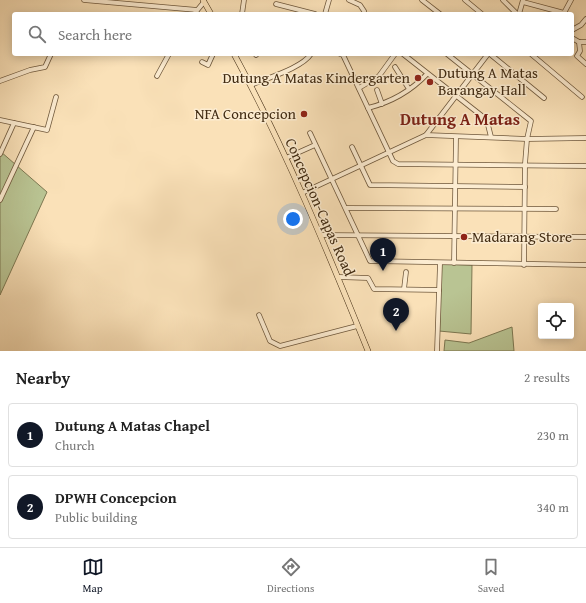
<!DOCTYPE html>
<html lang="en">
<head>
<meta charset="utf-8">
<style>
  :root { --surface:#fff; --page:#f2f2f2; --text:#222; --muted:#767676; --line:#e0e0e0; --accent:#111827 }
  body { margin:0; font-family:"Gentium Book Plus",serif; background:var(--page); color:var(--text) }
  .controls { position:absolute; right:12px; bottom:12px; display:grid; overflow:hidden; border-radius:4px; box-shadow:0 2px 10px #0003 }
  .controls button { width:36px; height:36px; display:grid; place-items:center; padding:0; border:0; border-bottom:1px solid var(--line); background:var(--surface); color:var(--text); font:20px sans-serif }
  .you { position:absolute; left:293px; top:219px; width:14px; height:14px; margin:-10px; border:3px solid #fff; border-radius:50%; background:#1a73e8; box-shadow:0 0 0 6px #1a73e833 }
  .badge { display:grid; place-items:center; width:26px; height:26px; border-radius:50%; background:var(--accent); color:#fff; font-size:13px; font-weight:700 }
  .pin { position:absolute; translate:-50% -33px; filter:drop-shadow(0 1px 2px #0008) }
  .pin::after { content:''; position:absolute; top:21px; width:14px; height:12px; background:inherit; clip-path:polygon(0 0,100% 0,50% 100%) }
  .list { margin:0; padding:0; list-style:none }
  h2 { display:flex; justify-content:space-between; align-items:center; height:52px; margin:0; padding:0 16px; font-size:17px }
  h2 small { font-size:13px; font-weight:400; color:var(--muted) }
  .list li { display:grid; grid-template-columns:26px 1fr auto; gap:12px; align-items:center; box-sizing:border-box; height:64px; margin:0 8px 8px; padding:0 8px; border:1px solid var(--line); border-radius:4px }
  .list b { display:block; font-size:15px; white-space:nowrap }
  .list p { margin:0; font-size:13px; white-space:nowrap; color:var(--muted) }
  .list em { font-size:13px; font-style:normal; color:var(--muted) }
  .icon { flex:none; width:22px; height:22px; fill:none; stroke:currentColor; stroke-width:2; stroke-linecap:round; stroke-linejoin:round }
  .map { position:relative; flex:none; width:586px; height:351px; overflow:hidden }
  .search { position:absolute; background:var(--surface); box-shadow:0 2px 10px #0003; left:12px; right:12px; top:12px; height:44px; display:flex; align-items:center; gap:10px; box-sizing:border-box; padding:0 14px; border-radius:4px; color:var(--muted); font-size:15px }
  .sheet { height:196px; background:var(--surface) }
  nav { display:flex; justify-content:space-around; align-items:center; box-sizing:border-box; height:56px; border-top:1px solid var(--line); background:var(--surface); font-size:11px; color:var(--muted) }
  nav a { display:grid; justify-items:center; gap:2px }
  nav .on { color:var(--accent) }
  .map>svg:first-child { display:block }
</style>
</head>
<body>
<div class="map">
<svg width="586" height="351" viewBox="0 0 586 351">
  <rect width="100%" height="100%" fill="#fae1b8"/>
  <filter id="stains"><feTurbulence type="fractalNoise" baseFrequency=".005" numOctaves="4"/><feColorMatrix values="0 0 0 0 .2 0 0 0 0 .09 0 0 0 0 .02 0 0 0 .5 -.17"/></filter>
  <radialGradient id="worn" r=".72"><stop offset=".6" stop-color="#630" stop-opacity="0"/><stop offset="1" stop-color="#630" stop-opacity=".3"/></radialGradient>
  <g fill="#b9c493" stroke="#7d7852">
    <polygon points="0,151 47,192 0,295"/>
    <polygon points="441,264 472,265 471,334 439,331"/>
    <polygon points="512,327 514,351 444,351 445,340 469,343"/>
  </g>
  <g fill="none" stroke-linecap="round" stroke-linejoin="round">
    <defs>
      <g id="minor">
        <polyline points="84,0 197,10"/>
        <polyline points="349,0 360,5 364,11"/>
        <polyline points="422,0 440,14"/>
        <polyline points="465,0 482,14"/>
        <polyline points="503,0 517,14"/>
        <polyline points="523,2 564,13 571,0"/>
        <polyline points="276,4 315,14"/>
        <polyline points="194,14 204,2"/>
        <polyline points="242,14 244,0"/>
        <polyline points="325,14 329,0"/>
        <polyline points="519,14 523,0"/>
        <polyline points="572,30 581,25 586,19"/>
        <polyline points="572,38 579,42 586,42"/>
        <polyline points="579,42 580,51 577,56 586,64"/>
        <polyline points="340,54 343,55 393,161 398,164 586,166"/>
        <polyline points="403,54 482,116 487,121 491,137"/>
        <polyline points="447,54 531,121 527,139 525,164 524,265"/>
        <polyline points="490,54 544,98"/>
        <polyline points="531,54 582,97"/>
        <polyline points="256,55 257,54"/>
        <polyline points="202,62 208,65 213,54"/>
        <polyline points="395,67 409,89"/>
        <polyline points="157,76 169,54"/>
        <polyline points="0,81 30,70 45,67 51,54"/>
        <path d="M251 85C267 78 302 68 311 54"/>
        <polyline points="359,88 379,76 395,54"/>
        <polyline points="377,90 382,104"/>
        <path d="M368 108C392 102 410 92 427 74"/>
        <polyline points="0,120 47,130 56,97"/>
        <polyline points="310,133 370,261 586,265"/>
        <polyline points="426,135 488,54"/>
        <polyline points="352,147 370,185 525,187"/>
        <polyline points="0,154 14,123"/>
        <polyline points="286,158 315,145"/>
        <polyline points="302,193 426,135 527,139 586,138"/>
        <polyline points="0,200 34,127"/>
        <polyline points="346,208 556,209"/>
        <polyline points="321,235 586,237"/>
        <polyline points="454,263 456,137"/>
        <polyline points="339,277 368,278 374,289 439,290"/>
        <polyline points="404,289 406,272"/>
        <polyline points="259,315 270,341 280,346 357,326"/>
        <polyline points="437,351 440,263"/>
      </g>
      <g id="major">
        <polyline points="203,0 211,14"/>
        <path d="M234 54C286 150 327 250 368 351"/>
      </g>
    </defs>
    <use href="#minor" stroke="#6f583c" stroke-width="5.5"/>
    <use href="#major" stroke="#412b12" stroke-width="6"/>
    <use href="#minor" stroke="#fcecd1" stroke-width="4"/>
    <use href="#major" stroke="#fae1b8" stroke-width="5"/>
  </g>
  <g fill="#8f2418" stroke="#fcecd1" stroke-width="1.5">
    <circle cx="418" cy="78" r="4"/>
    <circle cx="430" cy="82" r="4"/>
    <circle cx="304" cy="114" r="4"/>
    <circle cx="464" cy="237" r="4"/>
  </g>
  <g text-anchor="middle" stroke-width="3" stroke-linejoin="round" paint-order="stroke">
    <g font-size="15" fill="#412b12" stroke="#fcecd1" text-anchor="start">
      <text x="438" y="78">Dutung A Matas<tspan x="438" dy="17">Barangay Hall</tspan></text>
      <text x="410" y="83" text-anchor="end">Dutung A Matas Kindergarten</text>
      <text x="296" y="119" text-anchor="end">NFA Concepcion</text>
      <text x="472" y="242">Madarang Store</text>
    </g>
    <g font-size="15" fill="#412b12" stroke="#fcecd1">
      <text transform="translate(320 207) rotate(66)" y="5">Concepcion-Capas Road</text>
    </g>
    <g font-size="17" font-weight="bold" fill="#7a1f14" stroke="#fcecd1">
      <text x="460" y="125">Dutung A Matas</text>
    </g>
  </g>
  <rect width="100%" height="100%" filter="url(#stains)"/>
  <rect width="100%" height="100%" fill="url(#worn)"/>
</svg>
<div class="controls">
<button><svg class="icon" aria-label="locate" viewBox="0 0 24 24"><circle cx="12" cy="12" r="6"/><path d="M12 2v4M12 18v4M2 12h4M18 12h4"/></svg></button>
</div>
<div class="you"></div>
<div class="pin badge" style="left:383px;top:271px">1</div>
<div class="pin badge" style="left:396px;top:331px">2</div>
<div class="search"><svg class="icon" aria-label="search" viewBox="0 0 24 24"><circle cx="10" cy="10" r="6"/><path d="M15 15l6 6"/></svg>Search here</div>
</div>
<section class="sheet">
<h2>Nearby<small>2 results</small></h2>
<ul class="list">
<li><span class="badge">1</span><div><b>Dutung A Matas Chapel</b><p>Church</p></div><em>230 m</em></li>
<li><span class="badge">2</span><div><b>DPWH Concepcion</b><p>Public building</p></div><em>340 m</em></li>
</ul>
</section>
<nav>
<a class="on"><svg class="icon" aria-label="map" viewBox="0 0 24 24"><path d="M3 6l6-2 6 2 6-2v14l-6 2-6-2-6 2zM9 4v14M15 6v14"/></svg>Map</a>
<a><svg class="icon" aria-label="directions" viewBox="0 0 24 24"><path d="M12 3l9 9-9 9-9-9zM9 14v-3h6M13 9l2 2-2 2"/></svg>Directions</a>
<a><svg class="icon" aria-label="saved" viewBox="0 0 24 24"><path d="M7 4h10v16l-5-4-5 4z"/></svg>Saved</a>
</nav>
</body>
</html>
